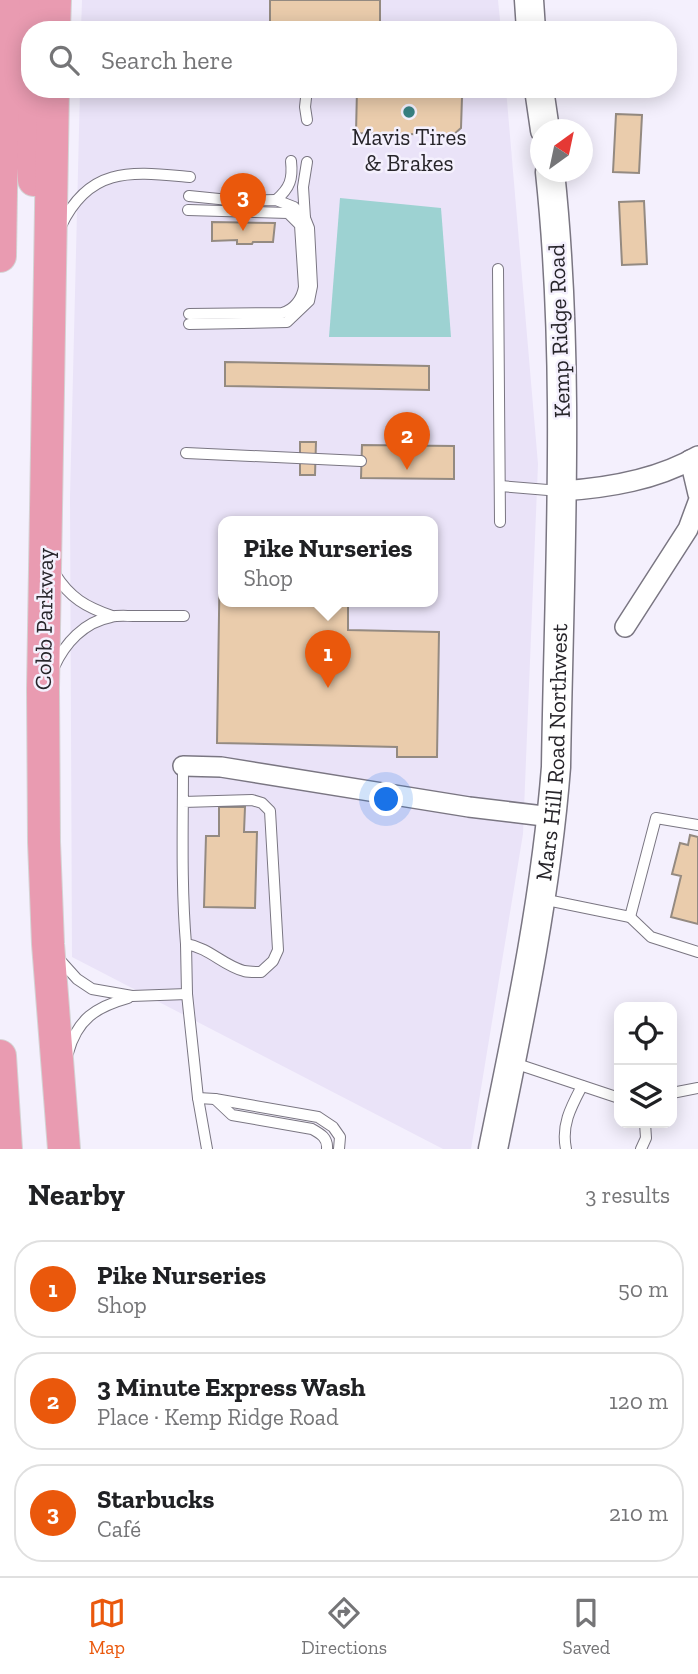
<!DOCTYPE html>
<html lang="en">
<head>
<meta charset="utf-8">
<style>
  :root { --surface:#fff; --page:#f6f6f6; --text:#202124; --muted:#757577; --line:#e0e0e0; --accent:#ea580c }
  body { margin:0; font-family:"Zilla Slab",serif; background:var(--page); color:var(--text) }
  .controls { position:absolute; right:21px; bottom:21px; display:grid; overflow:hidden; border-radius:14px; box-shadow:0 4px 18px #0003 }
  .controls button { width:63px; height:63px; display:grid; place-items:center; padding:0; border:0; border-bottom:2px solid var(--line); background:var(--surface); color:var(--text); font:35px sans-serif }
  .compass { position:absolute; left:530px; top:119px; width:63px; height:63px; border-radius:50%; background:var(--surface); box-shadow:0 4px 18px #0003; rotate:33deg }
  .you { position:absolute; left:387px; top:800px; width:24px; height:24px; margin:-18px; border:5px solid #fff; border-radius:50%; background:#1a73e8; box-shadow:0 0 0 10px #1a73e833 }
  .badge { display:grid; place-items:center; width:46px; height:46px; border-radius:50%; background:var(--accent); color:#fff; font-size:23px; font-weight:700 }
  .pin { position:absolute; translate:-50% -58px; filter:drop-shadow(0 2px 4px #0008) }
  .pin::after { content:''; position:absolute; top:37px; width:24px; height:21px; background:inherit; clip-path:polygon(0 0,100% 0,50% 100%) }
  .popup { position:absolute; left:218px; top:516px; width:220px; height:91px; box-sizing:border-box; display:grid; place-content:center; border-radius:14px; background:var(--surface); filter:drop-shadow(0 2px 5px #0005); font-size:23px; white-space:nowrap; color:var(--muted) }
  .popup b { font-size:26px; color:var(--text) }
  .popup::after { content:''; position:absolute; left:50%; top:100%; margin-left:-14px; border:14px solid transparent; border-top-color:var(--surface) }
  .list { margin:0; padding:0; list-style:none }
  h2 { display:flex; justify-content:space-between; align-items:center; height:91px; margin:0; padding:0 28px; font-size:30px }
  h2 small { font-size:23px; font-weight:400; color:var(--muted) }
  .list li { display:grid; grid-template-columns:46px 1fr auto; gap:21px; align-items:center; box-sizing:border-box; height:98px; margin:0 14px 14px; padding:0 14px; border:2px solid var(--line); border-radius:28px }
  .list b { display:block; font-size:26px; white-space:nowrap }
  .list p { margin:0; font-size:23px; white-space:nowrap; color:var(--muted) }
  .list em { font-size:23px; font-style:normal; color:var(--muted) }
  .icon { flex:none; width:38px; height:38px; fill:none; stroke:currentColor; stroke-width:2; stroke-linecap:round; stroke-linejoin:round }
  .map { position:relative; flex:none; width:698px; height:1149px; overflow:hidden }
  .search { position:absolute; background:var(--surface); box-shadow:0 4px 18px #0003; left:21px; right:21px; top:21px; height:77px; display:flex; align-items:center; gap:18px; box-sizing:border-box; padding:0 24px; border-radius:28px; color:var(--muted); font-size:26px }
  .sheet { height:427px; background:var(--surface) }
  nav { display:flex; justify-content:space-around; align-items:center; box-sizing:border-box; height:98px; border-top:2px solid var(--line); background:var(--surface); font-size:19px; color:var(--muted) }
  nav a { display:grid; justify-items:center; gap:4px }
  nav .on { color:var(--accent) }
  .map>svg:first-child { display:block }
</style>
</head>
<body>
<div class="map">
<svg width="698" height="1149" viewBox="0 0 698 1149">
  <rect width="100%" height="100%" fill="#f4f0fd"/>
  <g fill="#eae3f8" fill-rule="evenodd">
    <polygon points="82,0 498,0 501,30 81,30"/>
    <path d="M80 89H506L538 464 523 834 471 1149H443L72 957 70 497ZM223 522H433V602H223Z"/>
  </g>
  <polygon fill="#9dd2d2" points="340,198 441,208 451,337 329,337"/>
  <g fill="#eaccac" stroke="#948a81" stroke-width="2">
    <polygon points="270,0 380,0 380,24 270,22"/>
    <polygon points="632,24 632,30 604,30 604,25"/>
    <polygon points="357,89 455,89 462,97 461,128 453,135 356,133"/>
    <polygon points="616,114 642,115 639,173 613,172"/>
    <polygon points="644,201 647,264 622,265 619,202"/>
    <polygon points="212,222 275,223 273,242 253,242 252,244 237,244 237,240 212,241"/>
    <polygon points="225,362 429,366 429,390 225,386"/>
    <polygon points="300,442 316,442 315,475 300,475"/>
    <polygon points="362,445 454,446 454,479 361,478"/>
    <polygon points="220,551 223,551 223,602 348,602 348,630 439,632 437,757 397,757 397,747 217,743"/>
    <polygon points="219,807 245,807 244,832 257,832 255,908 204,907 206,836 219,836"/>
    <polygon points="690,835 698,837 698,924 671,917 681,876 672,874 680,843 688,845"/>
  </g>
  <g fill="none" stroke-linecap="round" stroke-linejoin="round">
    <defs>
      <g id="lane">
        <polyline points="307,89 305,107 307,120"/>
        <polyline points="189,196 239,201 276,200 294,207 305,218 309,228 312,286 309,301 287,322 189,324"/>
        <path d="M276 200C290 188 293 179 291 161"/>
        <path d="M188 210 288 213 300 225 304 287C302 299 294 310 282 313L189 314"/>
        <polyline points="305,218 303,187 307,162"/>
        <path d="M61 226C90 165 133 172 190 177"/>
        <polyline points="498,269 500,522"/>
        <polyline points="186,453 361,461"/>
        <polyline points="500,486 560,491"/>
        <path d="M55 574C70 598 86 607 112 616"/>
        <path d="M54 667C65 643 84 622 111 617 118 615 126 616 133 616 150 616 167 616 184 616"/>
        <path d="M183 766C183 825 181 885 186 944 210 948 222 965 244 971 249 972 255 972 261 972L273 961 278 950 270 811 262 803 252 800 183 802"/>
        <polyline points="542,899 630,917 656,818 698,825"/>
        <polyline points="630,917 651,937 698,952"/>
        <polyline points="186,944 187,994"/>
        <polyline points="59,959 77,979 92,989 132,996 187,994 198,1098 207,1149"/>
        <path d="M68 1053C77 1019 96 1007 128 998"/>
        <polyline points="514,1063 619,1098"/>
        <polyline points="672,1093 698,1088"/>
        <polyline points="198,1098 215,1099 318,1117 333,1127 340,1137 339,1149"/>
        <path d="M215 1099 232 1115 312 1129C321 1134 328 1138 327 1149"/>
        <path d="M566 1149C561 1125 571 1107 582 1086"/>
        <polyline points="641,1149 646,1138 645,1123"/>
      </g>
      <g id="street">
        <polyline points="690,460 698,494"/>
        <path d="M561 491C608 488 657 480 698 456"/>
        <polyline points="625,627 688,529 698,502"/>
        <polyline points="183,766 221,767 469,807 552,817"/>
      </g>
      <g id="secondary">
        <polyline points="529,0 531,30"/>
        <polyline points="539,89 545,130"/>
        <path id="s1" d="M493 1149C519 1023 546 896 556 767 559 570 571 368 550 172"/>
      </g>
      <g id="primary">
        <polyline points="28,0 27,92 34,180"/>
        <polyline points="54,30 55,0"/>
        <polyline points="53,89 43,689 44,842 48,944 64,1149"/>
        <polyline points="0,256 4,0"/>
        <polyline points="0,1056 6,1149"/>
      </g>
    </defs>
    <use href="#lane" stroke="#7a7682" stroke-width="12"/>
    <use href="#street" stroke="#7a7682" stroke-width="22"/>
    <use href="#secondary" stroke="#7a7682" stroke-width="31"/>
    <use href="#primary" stroke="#d4d3d4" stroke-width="34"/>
    <use href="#lane" stroke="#fff" stroke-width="10"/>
    <use href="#street" stroke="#fff" stroke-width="19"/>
    <use href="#secondary" stroke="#fff" stroke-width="28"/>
    <use href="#primary" stroke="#e99bb1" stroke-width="32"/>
  </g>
  <circle fill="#388182" stroke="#f4f0fd" stroke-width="2.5" cx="409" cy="112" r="7"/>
  <g text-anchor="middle" stroke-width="5" stroke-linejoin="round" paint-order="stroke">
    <g font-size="23" fill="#27252a" stroke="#f4f0fd">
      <text x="409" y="145">Mavis Tires<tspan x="409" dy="26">&amp; Brakes</tspan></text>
    </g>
    <g font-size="23" fill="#27252a" stroke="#f4f0fd">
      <text transform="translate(559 331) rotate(-92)" y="8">Kemp Ridge Road</text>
      <text transform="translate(44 619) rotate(-89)" y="8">Cobb Parkway</text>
      <text dy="8" stroke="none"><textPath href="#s1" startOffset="402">Mars Hill Road Northwest</textPath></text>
    </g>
  </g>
</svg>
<div class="controls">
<button><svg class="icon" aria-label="locate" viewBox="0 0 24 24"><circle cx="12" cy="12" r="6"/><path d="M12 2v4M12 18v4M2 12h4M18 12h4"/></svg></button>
<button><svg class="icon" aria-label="layers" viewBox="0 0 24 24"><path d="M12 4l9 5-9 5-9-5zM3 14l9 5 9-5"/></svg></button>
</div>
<svg class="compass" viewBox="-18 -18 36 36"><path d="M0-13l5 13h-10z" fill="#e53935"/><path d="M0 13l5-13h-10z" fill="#757577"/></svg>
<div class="you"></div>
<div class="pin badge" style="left:328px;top:688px">1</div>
<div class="popup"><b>Pike Nurseries</b>Shop</div>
<div class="pin badge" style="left:407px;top:470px">2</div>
<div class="pin badge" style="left:243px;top:231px">3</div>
<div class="search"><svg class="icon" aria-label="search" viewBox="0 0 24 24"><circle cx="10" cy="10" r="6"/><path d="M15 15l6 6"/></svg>Search here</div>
</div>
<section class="sheet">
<h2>Nearby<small>3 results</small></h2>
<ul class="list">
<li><span class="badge">1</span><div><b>Pike Nurseries</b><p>Shop</p></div><em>50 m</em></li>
<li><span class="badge">2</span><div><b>3 Minute Express Wash</b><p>Place · Kemp Ridge Road</p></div><em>120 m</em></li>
<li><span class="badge">3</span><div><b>Starbucks</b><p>Café</p></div><em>210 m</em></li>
</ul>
</section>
<nav>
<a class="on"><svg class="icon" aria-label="map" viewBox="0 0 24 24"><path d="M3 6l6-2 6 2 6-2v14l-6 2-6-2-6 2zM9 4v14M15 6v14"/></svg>Map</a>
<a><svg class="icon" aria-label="directions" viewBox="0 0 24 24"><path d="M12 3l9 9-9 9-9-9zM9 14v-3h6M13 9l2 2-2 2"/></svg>Directions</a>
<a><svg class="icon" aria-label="saved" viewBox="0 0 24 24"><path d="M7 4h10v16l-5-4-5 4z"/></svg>Saved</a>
</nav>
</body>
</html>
